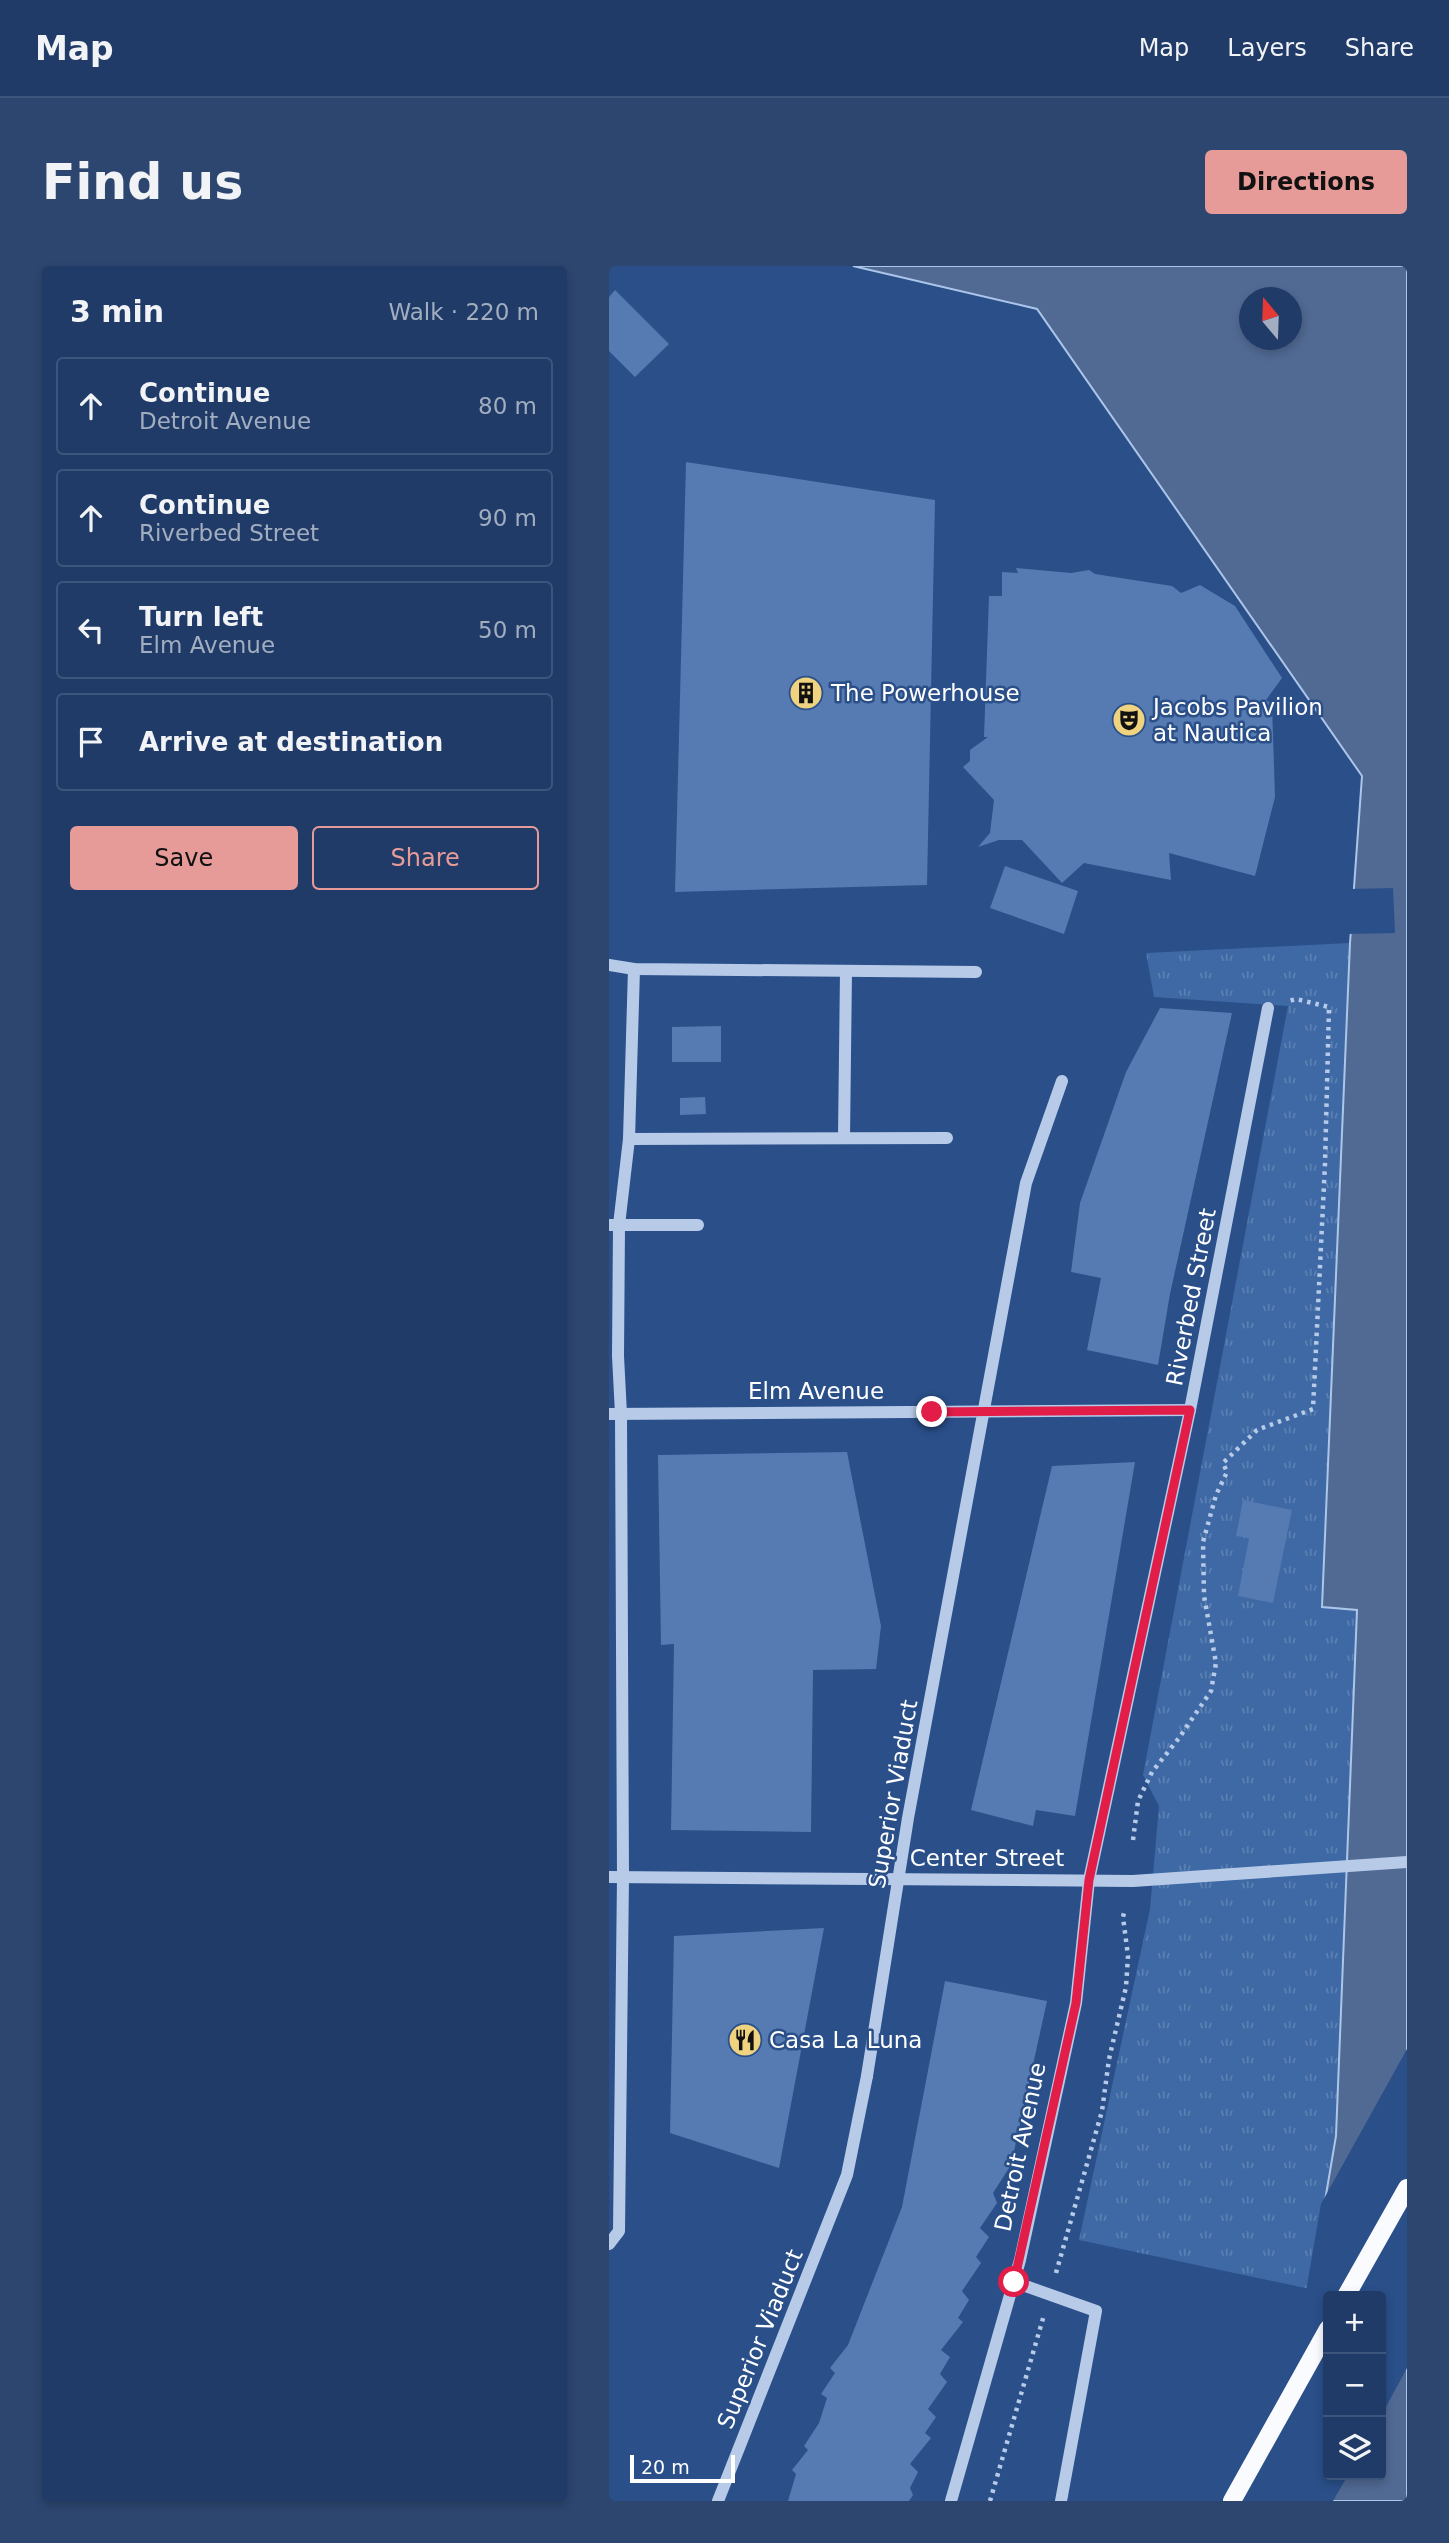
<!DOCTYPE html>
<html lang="en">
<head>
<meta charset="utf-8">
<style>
  :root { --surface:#203b67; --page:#2d4670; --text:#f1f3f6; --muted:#a2adc0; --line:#3d557b; --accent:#e69b98 }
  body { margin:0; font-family:"DejaVu Sans",sans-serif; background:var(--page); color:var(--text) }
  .controls { position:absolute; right:21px; bottom:21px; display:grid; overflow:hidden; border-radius:7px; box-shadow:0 4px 10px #0003 }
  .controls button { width:63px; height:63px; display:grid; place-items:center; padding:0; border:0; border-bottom:2px solid var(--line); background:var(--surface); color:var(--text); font:35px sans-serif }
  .compass { position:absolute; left:630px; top:21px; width:63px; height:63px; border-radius:50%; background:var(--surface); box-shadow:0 4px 10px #0003; rotate:341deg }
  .scale { position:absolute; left:21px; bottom:18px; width:105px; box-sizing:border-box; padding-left:7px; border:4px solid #fff; border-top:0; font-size:19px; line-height:24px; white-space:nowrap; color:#fff; -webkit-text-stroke:5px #2a4f89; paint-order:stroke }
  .stop { position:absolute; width:21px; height:21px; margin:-16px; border:5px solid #e11d48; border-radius:50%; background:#fff }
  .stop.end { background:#e11d48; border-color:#fff; box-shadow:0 2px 7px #0008 }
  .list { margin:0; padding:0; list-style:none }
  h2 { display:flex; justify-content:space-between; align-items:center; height:91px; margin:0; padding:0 28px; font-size:30px }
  h2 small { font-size:23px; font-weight:400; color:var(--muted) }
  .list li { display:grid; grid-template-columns:46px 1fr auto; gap:21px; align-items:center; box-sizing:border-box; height:98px; margin:0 14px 14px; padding:0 14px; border:2px solid var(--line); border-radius:7px }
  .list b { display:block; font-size:26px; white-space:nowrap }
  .list p { margin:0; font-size:23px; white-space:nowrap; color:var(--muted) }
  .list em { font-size:23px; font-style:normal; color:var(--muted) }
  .actions { display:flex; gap:14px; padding:21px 28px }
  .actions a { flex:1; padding:16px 0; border:2px solid var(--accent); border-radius:7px; text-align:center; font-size:24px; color:var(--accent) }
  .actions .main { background:var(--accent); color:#111 }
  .icon { flex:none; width:38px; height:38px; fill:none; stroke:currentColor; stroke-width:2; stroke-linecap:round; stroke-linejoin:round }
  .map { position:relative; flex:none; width:798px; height:2235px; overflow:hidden; border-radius:7px }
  header { display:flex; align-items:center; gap:42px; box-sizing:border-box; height:98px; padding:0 35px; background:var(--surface); border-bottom:2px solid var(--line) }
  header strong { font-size:33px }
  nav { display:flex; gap:38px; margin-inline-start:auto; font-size:24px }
  .intro { display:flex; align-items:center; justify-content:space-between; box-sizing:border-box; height:168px; padding:0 42px }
  h1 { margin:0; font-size:49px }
  .button { padding:18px 32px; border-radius:7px; background:var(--accent); color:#111; font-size:24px; font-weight:700 }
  main { display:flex; gap:42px; padding:0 42px }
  aside { flex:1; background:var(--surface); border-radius:7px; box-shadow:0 4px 10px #0003 }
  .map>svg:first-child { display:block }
</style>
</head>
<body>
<header>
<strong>Map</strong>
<nav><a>Map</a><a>Layers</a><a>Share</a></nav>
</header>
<div class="intro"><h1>Find us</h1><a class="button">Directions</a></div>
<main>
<aside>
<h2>3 min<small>Walk · 220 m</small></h2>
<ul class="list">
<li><svg class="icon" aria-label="ahead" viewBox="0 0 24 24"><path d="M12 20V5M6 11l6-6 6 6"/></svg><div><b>Continue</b><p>Detroit Avenue</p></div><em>80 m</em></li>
<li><svg class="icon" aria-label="ahead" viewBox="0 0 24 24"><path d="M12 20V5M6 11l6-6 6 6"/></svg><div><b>Continue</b><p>Riverbed Street</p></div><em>90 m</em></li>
<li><svg class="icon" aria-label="left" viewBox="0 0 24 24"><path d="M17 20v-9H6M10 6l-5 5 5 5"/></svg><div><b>Turn left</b><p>Elm Avenue</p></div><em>50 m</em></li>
<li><svg class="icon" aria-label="arrive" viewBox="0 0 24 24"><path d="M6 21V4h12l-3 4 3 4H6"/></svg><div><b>Arrive at destination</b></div></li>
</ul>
<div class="actions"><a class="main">Save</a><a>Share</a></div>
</aside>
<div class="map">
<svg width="798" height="2235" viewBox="0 0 798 2235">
  <defs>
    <pattern id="park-tufts" width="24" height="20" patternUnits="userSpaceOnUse" patternTransform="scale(1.75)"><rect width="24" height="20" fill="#3e69a5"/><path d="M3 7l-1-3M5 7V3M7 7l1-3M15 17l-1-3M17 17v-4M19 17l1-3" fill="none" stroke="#5b80b2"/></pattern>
  </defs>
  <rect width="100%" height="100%" fill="#2a4f89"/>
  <polygon fill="url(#park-tufts)" points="741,677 713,1341 748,1344 727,1870 701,2023 470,1974 541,1643 550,1540 534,1509 679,740 545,731 537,687"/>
  <path fill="#516a94" stroke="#acc6e9" stroke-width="2" fill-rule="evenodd" d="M244 0H798V2235H665L727 1870 748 1344 713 1341 741 677 753 510 428 43ZM640 32H682V74H640ZM719 2030H772V2209H719Z"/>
  <g fill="#2a4f89">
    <polygon points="784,622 786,667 738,668 741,623"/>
    <polygon points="798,1783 798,2102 772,2150 772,2030 719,2030 719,2209 739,2209 724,2235 661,2235 712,1938"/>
  </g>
  <g fill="#567bb2">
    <polygon points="6,24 60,78 26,111 0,85 0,31"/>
    <polygon points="77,196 326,234 318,619 66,626"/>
    <polygon points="407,302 462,307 480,304 486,308 563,320 572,327 591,319 626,340 673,412 657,434 663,438 666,531 646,610 560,587 562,614 475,597 453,617 413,574 390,574 369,581 381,567 385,534 354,501 361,495 361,484 379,471 375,471 380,330 393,330 393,306 409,307"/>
    <polygon points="396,600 469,625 455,668 381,642"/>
    <polygon points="551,742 623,747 561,1028 549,1099 478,1084 492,1012 462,1006 471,937 517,806"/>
    <polygon points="112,760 112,796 63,796 63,761"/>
    <polygon points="96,831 97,848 71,849 71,832"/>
    <polygon points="238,1186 272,1360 267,1403 204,1404 202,1566 62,1564 65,1378 52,1379 49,1189"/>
    <polygon points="526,1196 466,1550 427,1544 424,1560 362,1544 443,1200"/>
    <polygon points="634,1234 683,1244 664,1337 629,1330 640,1272 627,1270"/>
    <polygon points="215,1662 170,1902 61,1867 65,1670"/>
    <polygon points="336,1715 438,1735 402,1899 384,1927 388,1937 371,1962 380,1971 367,1991 372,1997 353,2025 360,2034 349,2052 354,2056 332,2084 341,2091 331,2108 338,2116 319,2143 327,2151 316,2167 322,2172 301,2198 309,2206 301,2222 304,2229 300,2235 179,2235 187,2208 183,2204 199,2184 195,2180 210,2157 218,2132 212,2128 226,2107 221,2102 239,2079 293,1941"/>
  </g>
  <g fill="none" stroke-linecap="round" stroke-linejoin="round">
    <g stroke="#b7cbe9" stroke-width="4.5" stroke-dasharray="3.5 5" stroke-linecap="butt">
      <polyline points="524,1574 529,1535 543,1506 570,1472 602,1425 607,1397 595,1330 594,1276 607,1229 618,1206 614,1197 648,1164 704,1143 716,898 720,741 687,733 680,735"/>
      <polyline points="447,2007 493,1845 500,1793 517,1721 519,1690 514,1651 516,1643"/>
      <polyline points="381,2235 435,2049"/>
    </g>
    <g stroke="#b7cbe9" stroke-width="12">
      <polyline points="0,699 25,703 367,706"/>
      <polyline points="235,872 237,705"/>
      <polyline points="20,873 338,872"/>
      <polyline points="0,959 89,959"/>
      <polyline points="0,1148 581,1144"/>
      <polyline points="0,1611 524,1615 798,1596"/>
      <polyline points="0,1978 10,1965 14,1611 12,1148 9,1090 10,959 20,873 25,703"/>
      <polyline points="405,2016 487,2045 452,2235"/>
      <polyline points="109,2235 238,1909 258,1810"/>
      <polyline points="342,2235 411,1994 467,1737 480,1614 581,1144 659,742"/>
    </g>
    <g stroke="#f9fbfe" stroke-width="18">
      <polyline points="737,2030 798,1922"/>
      <polyline points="623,2235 719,2063"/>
    </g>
    <polyline stroke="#b7cbe9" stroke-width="12" points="258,1810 299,1552 417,917 453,815"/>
  </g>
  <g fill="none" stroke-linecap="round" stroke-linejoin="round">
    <polyline stroke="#e11d48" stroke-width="9" points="323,1146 581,1144 480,1614 467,1737 405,2016"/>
  </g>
  <defs>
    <symbol id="building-disc" viewBox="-11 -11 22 22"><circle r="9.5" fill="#efd37e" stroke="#2a4f89"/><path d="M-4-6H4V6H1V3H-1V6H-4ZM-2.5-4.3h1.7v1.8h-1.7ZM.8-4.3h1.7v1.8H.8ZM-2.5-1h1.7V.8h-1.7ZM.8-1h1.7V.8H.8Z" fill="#111"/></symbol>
    <symbol id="theatre-disc" viewBox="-11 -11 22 22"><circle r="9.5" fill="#efd37e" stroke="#2a4f89"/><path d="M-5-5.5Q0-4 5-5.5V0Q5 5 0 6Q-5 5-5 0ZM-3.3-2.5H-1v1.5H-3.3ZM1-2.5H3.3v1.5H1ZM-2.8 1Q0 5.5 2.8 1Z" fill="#111"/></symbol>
    <symbol id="restaurant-disc" viewBox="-11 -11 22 22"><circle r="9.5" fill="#efd37e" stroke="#2a4f89"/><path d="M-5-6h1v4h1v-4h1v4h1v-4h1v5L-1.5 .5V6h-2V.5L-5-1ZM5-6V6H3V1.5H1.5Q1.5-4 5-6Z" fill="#111"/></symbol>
  </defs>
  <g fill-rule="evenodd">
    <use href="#building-disc" x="178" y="408" width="38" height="38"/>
    <use href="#theatre-disc" x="501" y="435" width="38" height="38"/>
    <use href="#restaurant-disc" x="117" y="1755" width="38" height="38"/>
  </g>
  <g text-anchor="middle" stroke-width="5" stroke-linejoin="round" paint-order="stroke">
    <g font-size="23" fill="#fff" stroke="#2a4f89" text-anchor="start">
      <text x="222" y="435">The Powerhouse</text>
      <text x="544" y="449">Jacobs Pavilion<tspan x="544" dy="26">at Nautica</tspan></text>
      <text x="160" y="1782">Casa La Luna</text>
    </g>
    <g font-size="23" fill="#fff" stroke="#2a4f89">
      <text transform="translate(582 1031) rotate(-79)" y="8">Riverbed Street</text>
      <text x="207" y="1133">Elm Avenue</text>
      <text transform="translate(284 1528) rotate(-80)" y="8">Superior Viaduct</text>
      <text x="378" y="1600">Center Street</text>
      <text transform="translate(411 1881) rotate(-78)" y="8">Detroit Avenue</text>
      <text transform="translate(151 2073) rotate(-68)" y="8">Superior Viaduct</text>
    </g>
  </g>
</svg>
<div class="controls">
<button>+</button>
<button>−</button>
<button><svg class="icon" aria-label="layers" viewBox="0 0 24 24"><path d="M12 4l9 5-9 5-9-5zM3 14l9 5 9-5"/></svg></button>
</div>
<svg class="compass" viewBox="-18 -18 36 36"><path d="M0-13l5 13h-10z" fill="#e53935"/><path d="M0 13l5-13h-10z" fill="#a2adc0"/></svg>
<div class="scale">20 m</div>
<div class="stop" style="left:405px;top:2016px"></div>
<div class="stop end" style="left:323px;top:1146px"></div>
</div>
</main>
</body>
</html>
